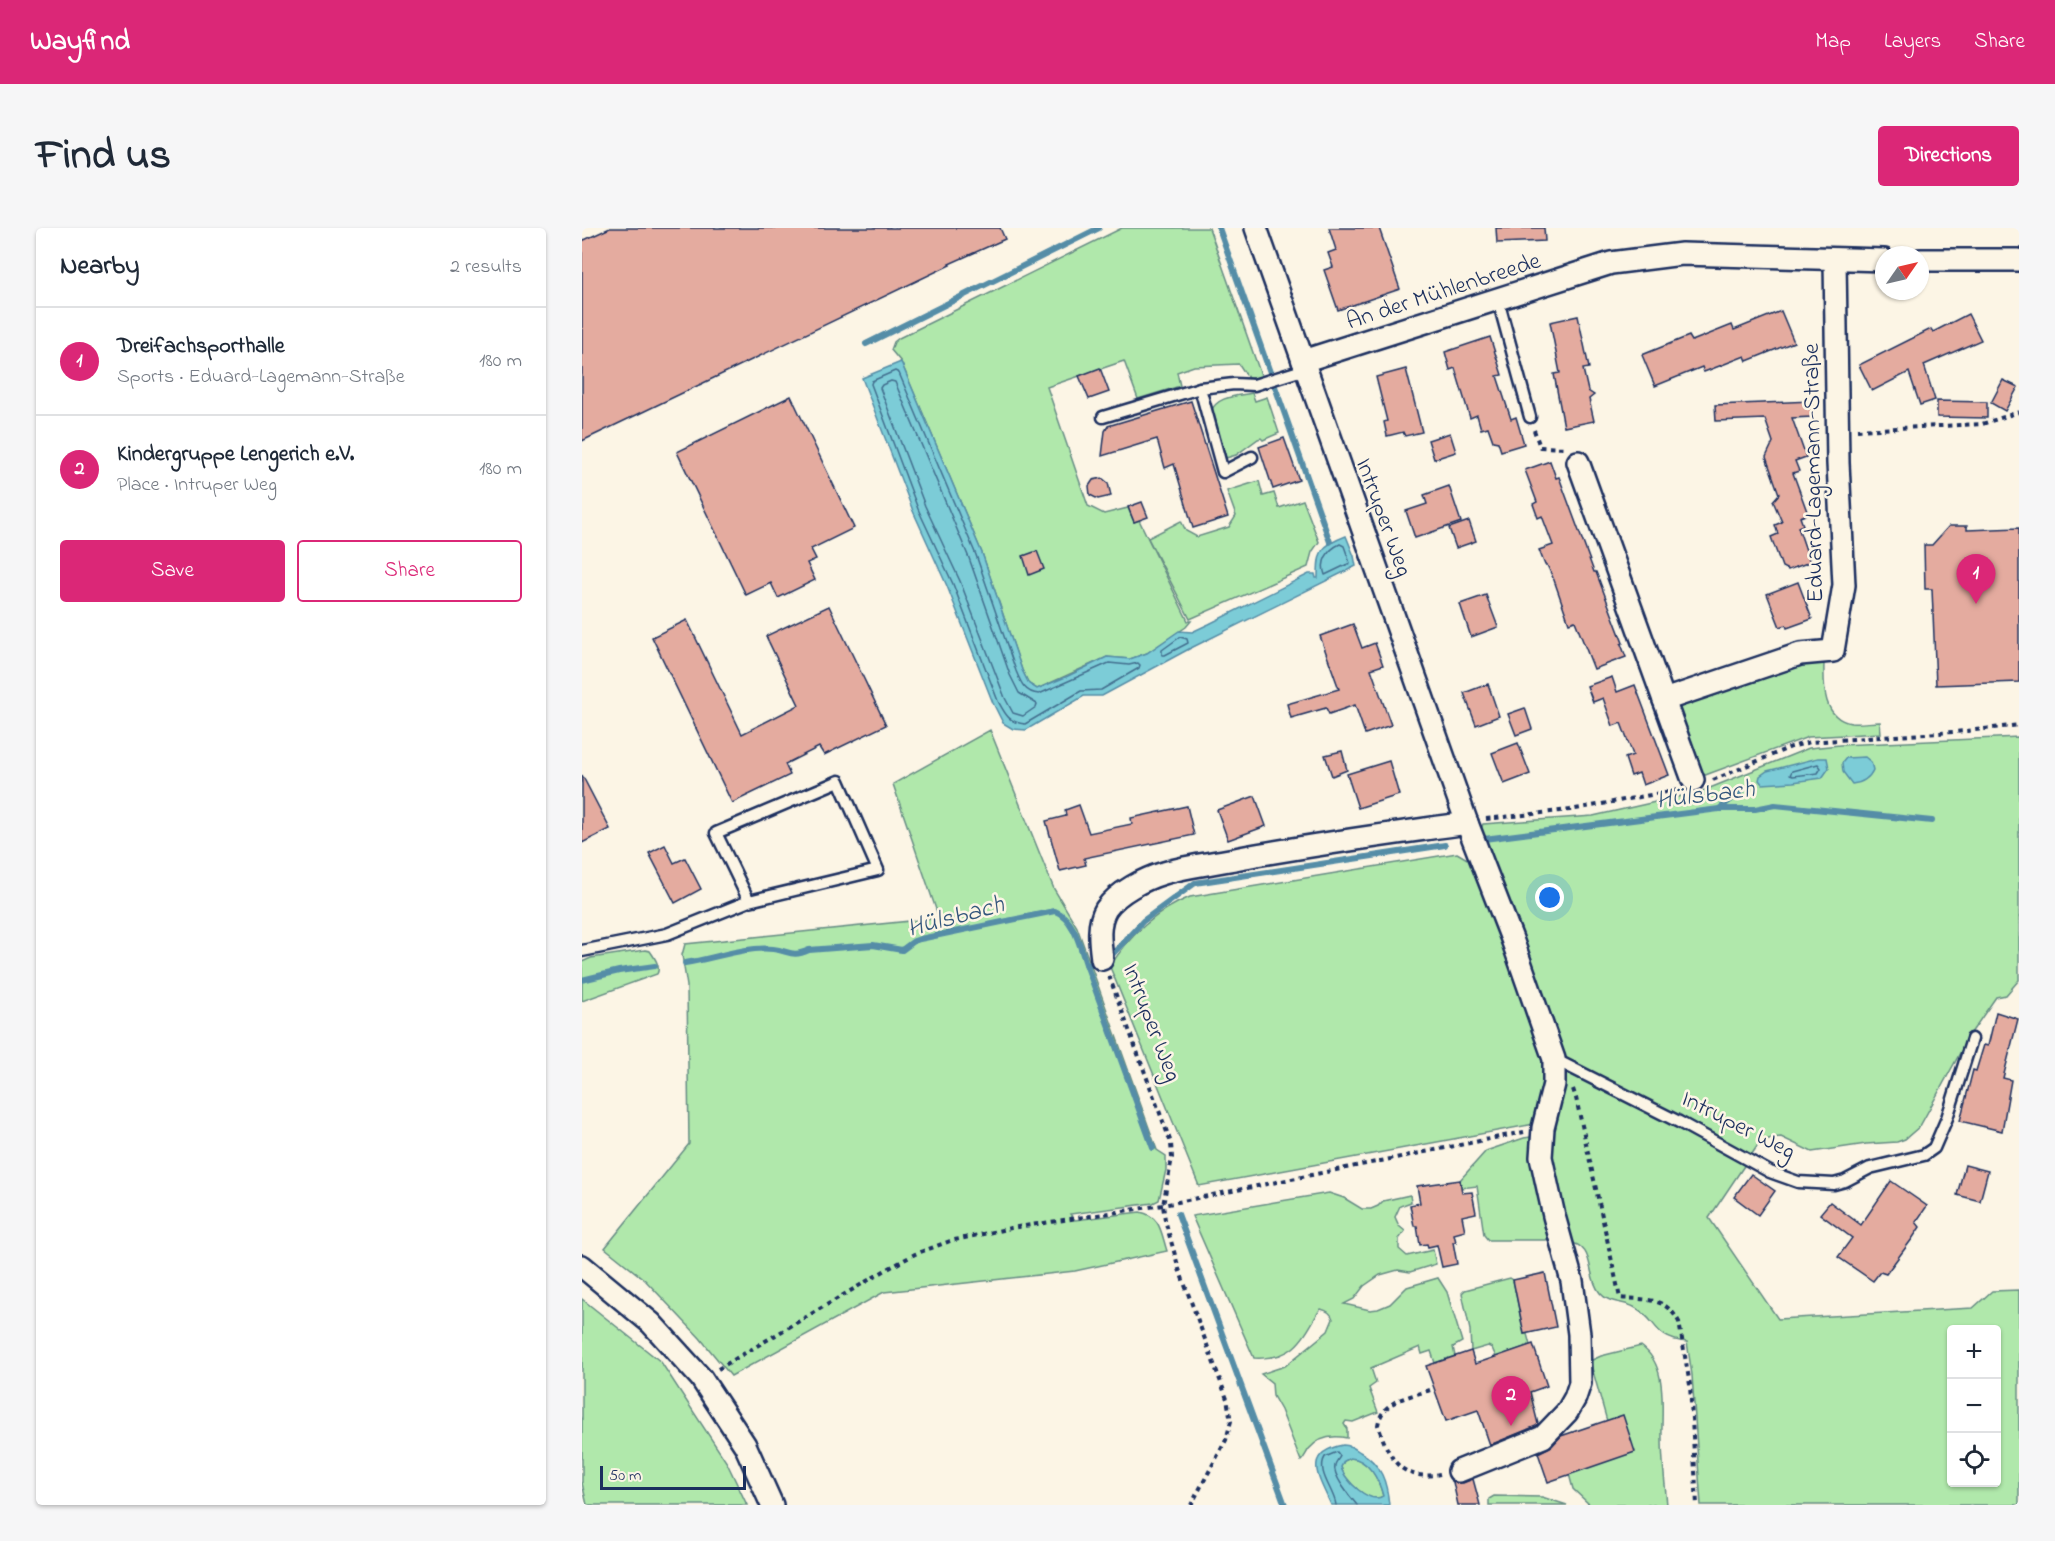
<!DOCTYPE html>
<html lang="en">
<head>
<meta charset="utf-8">
<style>
  :root { --surface:#fff; --page:#f6f6f7; --text:#1f2937; --muted:#747a83; --line:#e0e1e3; --accent:#db2777 }
  body { margin:0; font-family:"Indie Flower",sans-serif; background:var(--page); color:var(--text) }
  .controls { position:absolute; right:18px; bottom:18px; display:grid; overflow:hidden; border-radius:6px; box-shadow:0 2px 4px #0004 }
  .controls button { width:54px; height:54px; display:grid; place-items:center; padding:0; border:0; border-bottom:2px solid var(--line); background:var(--surface); color:var(--text); font:30px sans-serif }
  .compass { position:absolute; left:1293px; top:18px; width:54px; height:54px; border-radius:50%; background:var(--surface); box-shadow:0 2px 4px #0004; rotate:56deg }
  .scale { position:absolute; left:18px; bottom:15px; width:146px; box-sizing:border-box; padding-left:6px; border:3px solid #1b2f5e; border-top:0; font-size:16px; line-height:21px; white-space:nowrap; color:#1b2f5e; -webkit-text-stroke:4px #fcf5e5; paint-order:stroke }
  .you { position:absolute; left:968px; top:670px; width:21px; height:21px; margin:-15px; border:4px solid #fff; border-radius:50%; background:#1a73e8; box-shadow:0 0 0 9px #1a73e833 }
  .badge { display:grid; place-items:center; width:39px; height:39px; border-radius:50%; background:var(--accent); color:#fff; font-size:20px; font-weight:700 }
  .pin { position:absolute; translate:-50% -50px; filter:drop-shadow(0 2px 3px #0008) }
  .pin::after { content:''; position:absolute; top:32px; width:21px; height:18px; background:inherit; clip-path:polygon(0 0,100% 0,50% 100%) }
  .list { margin:0; padding:0; list-style:none }
  h2 { display:flex; justify-content:space-between; align-items:center; height:78px; margin:0; padding:0 24px; font-size:26px }
  h2 small { font-size:20px; font-weight:400; color:var(--muted) }
  .list li { display:grid; grid-template-columns:39px 1fr auto; gap:18px; align-items:center; box-sizing:border-box; height:108px; padding:0 24px; border-top:2px solid var(--line) }
  .list b { display:block; font-size:22px; white-space:nowrap }
  .list p { margin:0; font-size:20px; white-space:nowrap; color:var(--muted) }
  .list em { font-size:20px; font-style:normal; color:var(--muted) }
  .actions { display:flex; gap:12px; padding:18px 24px }
  .actions a { flex:1; padding:14px 0; border:2px solid var(--accent); border-radius:6px; text-align:center; font-size:21px; color:var(--accent) }
  .actions .main { background:var(--accent); color:#fff }
  .icon { flex:none; width:33px; height:33px; fill:none; stroke:currentColor; stroke-width:2; stroke-linecap:round; stroke-linejoin:round }
  .map { position:relative; flex:none; width:1437px; height:1277px; overflow:hidden; border-radius:6px }
  header { display:flex; align-items:center; gap:36px; box-sizing:border-box; height:84px; padding:0 30px; background:var(--accent); color:#fff }
  header strong { font-size:28px }
  nav { display:flex; gap:33px; margin-inline-start:auto; font-size:21px }
  .intro { display:flex; align-items:center; justify-content:space-between; box-sizing:border-box; height:144px; padding:0 36px }
  h1 { margin:0; font-size:42px }
  .button { padding:15px 27px; border-radius:6px; background:var(--accent); color:#fff; font-size:21px; font-weight:700 }
  main { display:flex; gap:36px; padding:0 36px }
  aside { flex:1; background:var(--surface); border-radius:6px; box-shadow:0 2px 4px #0004 }
  .map>svg:first-child { display:block }
</style>
</head>
<body>
<header>
<strong>Wayfind</strong>
<nav><a>Map</a><a>Layers</a><a>Share</a></nav>
</header>
<div class="intro"><h1>Find us</h1><a class="button">Directions</a></div>
<main>
<aside>
<h2>Nearby<small>2 results</small></h2>
<ul class="list">
<li><span class="badge">1</span><div><b>Dreifachsporthalle</b><p>Sports · Eduard-Lagemann-Straße</p></div><em>180 m</em></li>
<li><span class="badge">2</span><div><b>Kindergruppe Lengerich e.V.</b><p>Place · Intruper Weg</p></div><em>180 m</em></li>
</ul>
<div class="actions"><a class="main">Save</a><a>Share</a></div>
</aside>
<div class="map">
<svg width="1437" height="1277" viewBox="0 0 1437 1277">
  <rect width="100%" height="100%" fill="#fcf5e5"/>
  <filter id="ink" filterUnits="userSpaceOnUse"><feTurbulence type="fractalNoise" baseFrequency=".0167" numOctaves="2"/><feDisplacementMap in="SourceGraphic" scale="12" xChannelSelector="R" yChannelSelector="G"/><feConvolveMatrix kernelMatrix="1 2 1 2 8 2 1 2 1" color-interpolation-filters="sRGB"/></filter>
  <g filter="url(#ink)">
    <g fill="#b0e8ab" stroke="#668c84" stroke-width="1.5" fill-rule="evenodd">
      <polygon points="540,0 627,0 680,150 666,150 657,136 612,138 595,144 598,158 556,171 542,133 465,159 506,278 522,286 546,280 552,294 557,292 606,393 609,393 604,399 565,425 548,431 525,429 455,461 447,456 440,442 400,325 319,134 309,122 312,114 317,110"/>
      <path d="M670 165 673 173 685 169 697 205 681 212 679 210 676 211 654 227 644 230 629 184C634 168 656 168 670 165Z"/>
      <polygon points="677,253 681,268 692,265 697,280 721,272 737,314 730,324 726,339 608,391 566,310 599,293 604,303 615,309 647,299 654,288 645,263"/>
      <path d="M1242 430C1242 452 1238 490 1269 495 1278 496 1289 494 1298 494L1299 505 1226 509 1118 549 1094 483 1100 474 1219 431Z"/>
      <path d="M408 502 472 661 495 699 575 922 584 928V942L577 972 571 975 488 986 493 992 558 984C579 988 579 1005 585 1023L493 1043 302 1064 149 1148 118 1110 63 1052 23 1020 107 916 105 758 100 727 103 716 357 690 311 556Z"/>
      <path d="M1437 509V752L1424 767 1414 769 1389 805 1338 898 1323 911 1315 914 1284 916 1230 924 1199 909 1190 910 1178 914 1127 990 1196 1091 1391 1080 1410 1063 1437 1062V1277H1119L1110 1147 1105 1114C1070 1111 1076 1091 1052 1079 1041 1073 1027 1076 1018 1065 1003 1047 1015 1017 985 1014L966 926 977 848 899 601 901 596 1011 588 1118 564 1227 520 1258 517ZM1370 1102H1414V1254H1370Z"/>
      <path d="M875 625 887 632 895 649 948 785 965 838 952 896 617 958 528 739C546 708 576 682 608 669Z"/>
      <path d="M63 722 68 723C73 730 79 739 75 746L0 773V734L9 730Z"/>
      <polygon points="955,908 969,1008 964,1012 906,1012 902,1007 895,958 879,960 878,952 904,923 942,910"/>
      <path d="M747 965 762 970 780 981H789L796 978 801 973 828 967 829 974 818 978 813 989 817 998 823 1003 817 1011V1021L825 1028 851 1022 854 1036 828 1044 816 1042 798 1047 782 1058 772 1071 762 1076 788 1082 796 1081 808 1076 825 1059 856 1050 865 1064 880 1114 871 1119 873 1128 853 1135 849 1123 840 1126 838 1119 789 1140 794 1155 787 1160 796 1184 771 1194 764 1193 762 1196 765 1201V1210C751 1207 737 1209 727 1221 724 1225 723 1229 719 1233L699 1182 691 1168 690 1155 679 1146 703 1138 746 1103 751 1091C749 1085 746 1083 739 1081L737 1083C720 1113 711 1132 672 1130L610 988Z"/>
      <polygon points="928,1050 931,1052 942,1106 945,1106 948,1117 914,1129 910,1120 906,1118 889,1123 888,1102 880,1065 883,1062"/>
      <polygon points="0,1071 79,1134 145,1235 165,1277 5,1277 0,1255"/>
      <path d="M1059 1118C1087 1138 1079 1181 1080 1211 1080 1233 1083 1255 1085 1277H1008L991 1261 987 1246 1025 1193 1008 1133 1019 1128Z"/>
      <path d="M769 1230C787 1231 797 1252 801 1268 787 1277 762 1252 759 1239L762 1233Z"/>
      <polygon points="912,1268 960,1269 985,1277 907,1277 907,1271"/>
    </g>
    <g fill="#7cccd7" stroke="#558da7" stroke-width="1.5" fill-rule="evenodd">
      <path d="M319 134 400 325 440 442 447 456 455 461 486 448 525 429 548 431 565 425 597 403 610 404 627 396 727 346H733L734 350H736C736 323 738 318 764 308L772 328 774 338 607 421 520 468H502L444 502 431 501 421 495 411 475 365 358 331 283 280 150Z"/>
      <path d="M1283 529 1289 534 1291 542C1287 551 1280 555 1270 556L1261 544 1260 535 1264 530Z"/>
      <polygon points="1236,530 1245,530 1247,540 1240,550 1211,554 1180,556 1177,552 1178,548 1185,543"/>
      <path d="M761 1217C768 1217 772 1220 778 1224 800 1236 805 1255 807 1277H749C737 1250 719 1225 761 1217ZM768 1230C787 1231 797 1252 801 1268 788 1277 762 1252 759 1239L762 1233Z"/>
    </g>
    <g fill="none" stroke-linecap="round" stroke-linejoin="round">
      <g stroke="#426e8e" stroke-width="1.5">
        <path d="M313 143 317 145 394 327 434 443C439 455 443 465 457 466L527 435 547 437 556 435 558 437 557 440 519 462 499 463 443 496C427 495 423 486 416 473L371 356 336 281 289 156 290 153Z"/>
        <polygon points="309,153 313,154 318,166 387,330 428,447 437,465 455,476 454,479 441,488 431,485 423,470 378,353 343,278 298,160 300,157"/>
        <path d="M758 316 762 318 768 335 743 347C738 334 745 322 758 316Z"/>
        <polygon points="598,409 605,411 606,415 583,427 580,427 580,422"/>
        <polygon points="1236,536 1239,540 1236,545 1211,548 1208,547 1210,543"/>
        <path d="M754 1277C752 1262 734 1244 743 1229L755 1224 758 1228C757 1231 754 1233 753 1237 750 1247 768 1269 775 1277"/>
      </g>
      <g stroke="#558da7" stroke-width="6">
        <polyline points="637,0 748,314"/>
        <polyline points="284,116 517,0"/>
        <polyline points="1137,581 1160,563"/>
        <polyline points="902,611 1137,581 1173,581 1193,577 1350,593"/>
        <polyline points="526,731 561,693 613,655 863,617"/>
        <path d="M103 735C132 731 162 718 191 721 208 723 209 730 227 722L291 717 320 722 332 713 338 711 473 683C492 690 498 719 504 736H514"/>
        <polyline points="504,736 571,920"/>
        <polyline points="0,752 37,743 73,738"/>
        <polyline points="596,986 703,1277"/>
      </g>
    </g>
    <g fill="#e4ab9f" stroke="#1b2f5e" stroke-width="1.5">
      <polygon points="28,0 418,0 423,11 367,36 368,37 0,213 0,13"/>
      <polygon points="747,0 797,0 818,61 756,82 742,42 751,39 746,25 754,22"/>
      <polygon points="914,0 962,0 963,13 915,15"/>
      <polygon points="1199,83 1212,114 1165,133 1163,128 1122,144 1120,139 1073,158 1060,127 1107,108 1110,113 1150,97 1152,102"/>
      <polygon points="1386,86 1399,112 1342,137 1353,172 1338,177 1327,144 1290,163 1277,137 1349,101 1351,104"/>
      <polygon points="996,88 1007,140 1001,141 1006,163 1012,167 1007,171 1012,193 982,199 972,146 978,145 968,94"/>
      <polygon points="908,109 920,147 915,148 929,191 934,189 942,216 919,223 916,214 911,213 906,199 899,201 895,187 888,190 873,140 868,142 863,124"/>
      <polygon points="518,140 527,164 507,171 497,148"/>
      <polygon points="824,141 840,204 823,208 821,204 805,208 802,194 805,193 794,149"/>
      <polygon points="1421,152 1436,159 1423,183 1409,175"/>
      <polygon points="209,168 272,300 229,321 234,331 225,335 233,352 196,370 189,355 164,367 95,224"/>
      <polygon points="609,173 646,289 611,300 592,236 583,240 575,211 520,228 523,203 526,198"/>
      <polygon points="1230,173 1230,189 1210,190 1224,229 1213,233 1217,243 1211,245 1226,286 1218,289 1221,297 1216,299 1228,334 1206,342 1200,339 1189,309 1196,306 1193,297 1200,294 1191,273 1197,266 1184,229 1191,214 1183,191 1134,193 1133,177"/>
      <polygon points="1355,173 1405,174 1405,190 1355,189"/>
      <polygon points="868,205 874,224 852,231 846,212"/>
      <polygon points="702,210 717,252 691,261 677,219"/>
      <polygon points="968,233 974,250 977,249 1012,344 1014,344 1041,415 1039,416 1044,429 1012,441 993,393 987,395 972,352 965,337 963,337 957,322 971,317 960,288 956,290 951,276 955,274 943,242"/>
      <polygon points="520,250 526,255 529,268 516,271 508,267 507,258 511,252"/>
      <polygon points="867,258 879,294 833,310 824,283 845,276 842,267"/>
      <polygon points="560,274 566,289 552,294 546,279"/>
      <polygon points="887,293 894,313 874,320 867,300"/>
      <polygon points="1367,298 1385,298 1385,302 1437,300 1437,454 1354,457 1350,361 1343,361 1342,317 1350,317"/>
      <polygon points="455,323 462,341 447,347 441,328"/>
      <polygon points="1216,354 1230,391 1205,400 1204,397 1198,399 1185,366"/>
      <polygon points="904,367 916,399 889,409 878,376"/>
      <polygon points="247,378 304,497 242,527 237,519 203,536 208,547 150,575 70,409 105,392 160,506 217,477 184,408"/>
      <polygon points="771,396 780,420 793,415 801,437 789,441 809,497 783,506 773,477 747,486 744,480 709,490 705,476 757,461 738,408"/>
      <polygon points="1030,449 1035,464 1053,457 1087,547 1061,557 1057,545 1049,548 1043,530 1051,527 1039,495 1031,498 1021,470 1011,474 1005,458"/>
      <polygon points="906,456 917,488 894,497 882,465"/>
      <polygon points="943,480 950,501 934,507 926,486"/>
      <polygon points="936,515 948,546 922,556 910,525"/>
      <polygon points="760,523 765,542 750,548 743,527"/>
      <polygon points="807,533 817,567 776,580 765,546"/>
      <polygon points="0,547 28,601 0,615"/>
      <polygon points="673,568 684,598 646,612 635,582"/>
      <polygon points="497,577 507,605 550,596 549,590 605,578 612,607 502,630 504,637 478,643 464,593 484,588 483,582"/>
      <polygon points="83,617 92,635 103,630 119,661 93,675 67,625"/>
      <polygon points="1414,784 1436,791 1421,850 1429,852 1420,903 1378,893 1391,842 1394,843 1402,817 1406,818"/>
      <polygon points="1383,937 1406,943 1398,973 1375,967"/>
      <polygon points="1169,946 1193,963 1176,987 1152,969"/>
      <polygon points="878,952 880,965 890,964 894,985 880,988 883,1003 872,1006 874,1014 871,1014 875,1036 860,1039 855,1017 846,1019 845,1016 838,1017 835,998 832,998 828,977 838,975 835,958"/>
      <polygon points="1309,953 1345,978 1334,994 1338,999 1330,1011 1304,1046 1298,1044 1291,1053 1256,1029 1270,1010 1238,986 1248,974 1279,997"/>
      <polygon points="963,1045 974,1099 942,1106 931,1052"/>
      <polygon points="951,1116 965,1158 948,1164 956,1196 954,1198 908,1217 896,1182 864,1193 844,1138 889,1123 893,1136"/>
      <polygon points="1041,1187 1053,1224 966,1254 956,1225 970,1218 979,1208"/>
      <polygon points="891,1251 898,1277 876,1277 871,1254 881,1255"/>
    </g>
    <g fill="none" stroke-linecap="round" stroke-linejoin="round">
      <defs>
        <g id="service">
          <polyline points="916,72 948,189"/>
          <polyline points="521,189 618,160"/>
          <polyline points="670,229 641,244 618,160 652,156 672,157 724,141"/>
          <polyline points="0,723 85,706 167,673 296,642 257,553 134,605 167,673"/>
          <polyline points="972,831 1097,894 1188,944 1216,954 1252,956 1263,953 1288,940 1342,927 1352,920 1365,890 1390,811"/>
        </g>
        <g id="minor">
          <polyline points="674,0 885,595 930,711 972,831 972,856 961,900 959,929 972,988 990,1053 997,1106 998,1155 993,1170 985,1184 961,1209 877,1243"/>
          <polyline points="1338,32 1437,32"/>
          <polyline points="721,133 1029,35 1100,26 1302,32"/>
          <polyline points="996,234 1082,472 1218,426 1251,423 1262,357 1256,235 1253,32"/>
          <polyline points="1082,472 1111,552"/>
          <path d="M520 731C518 715 515 696 524 681 536 664 562 651 582 645 606 638 633 635 658 630 733 616 809 606 885 595"/>
          <polyline points="0,1038 69,1095 119,1150 163,1217 190,1277"/>
        </g>
      </defs>
      <use href="#service" stroke="#1b2f5e" stroke-width="15"/>
      <use href="#minor" stroke="#1b2f5e" stroke-width="26"/>
      <g stroke="#1b2f5e" stroke-width="4" stroke-dasharray="4.5 4.5" stroke-linecap="butt">
        <polyline points="952,202 958,219 984,220"/>
        <polyline points="1275,202 1400,196 1437,184"/>
        <polyline points="1131,552 1209,519 1228,514 1385,503 1437,497"/>
        <polyline points="904,591 988,582 1095,562"/>
        <polyline points="527,748 589,915 590,930 581,977 583,992 597,1041 645,1171 649,1193 644,1212 609,1277"/>
        <path d="M991 861 994 870 1038 1070C1064 1072 1083 1068 1097 1094L1108 1157 1115 1277"/>
        <polyline points="136,1141 302,1043 333,1026 368,1013 429,1000 581,977 942,904"/>
        <path d="M848 1162C827 1169 800 1172 796 1197 807 1231 819 1254 858 1246"/>
      </g>
      <use href="#service" stroke="#fcf5e5" stroke-width="10"/>
      <use href="#minor" stroke="#fcf5e5" stroke-width="21"/>
    </g>
  </g>
  <g text-anchor="middle" stroke-width="5" stroke-linejoin="round" paint-order="stroke">
    <g font-size="24" fill="#1b2f5e" stroke="#fcf5e5">
      <text transform="translate(861 62) rotate(-18)" y="8">An der Mühlenbreede</text>
      <text transform="translate(1230 245) rotate(-91)" y="8">Eduard-Lagemann-Straße</text>
      <text transform="translate(803 289) rotate(70)" y="8">Intruper Weg</text>
      <text transform="translate(571 794) rotate(69)" y="8">Intruper Weg</text>
      <text transform="translate(1157 896) rotate(27)" y="8">Intruper Weg</text>
    </g>
    <g font-size="26" font-style="italic" fill="#33567c" stroke="#fcf5e5">
      <text transform="translate(1123 565) rotate(-7)" y="9">Hülsbach</text>
      <text transform="translate(373 687) rotate(-15)" y="9">Hülsbach</text>
    </g>
  </g>
</svg>
<div class="controls">
<button>+</button>
<button>−</button>
<button><svg class="icon" aria-label="locate" viewBox="0 0 24 24"><circle cx="12" cy="12" r="6"/><path d="M12 2v4M12 18v4M2 12h4M18 12h4"/></svg></button>
</div>
<svg class="compass" viewBox="-18 -18 36 36"><path d="M0-13l5 13h-10z" fill="#e53935"/><path d="M0 13l5-13h-10z" fill="#747a83"/></svg>
<div class="scale">50 m</div>
<div class="you"></div>
<div class="pin badge" style="left:1394px;top:376px">1</div>
<div class="pin badge" style="left:929px;top:1198px">2</div>
</div>
</main>
</body>
</html>
